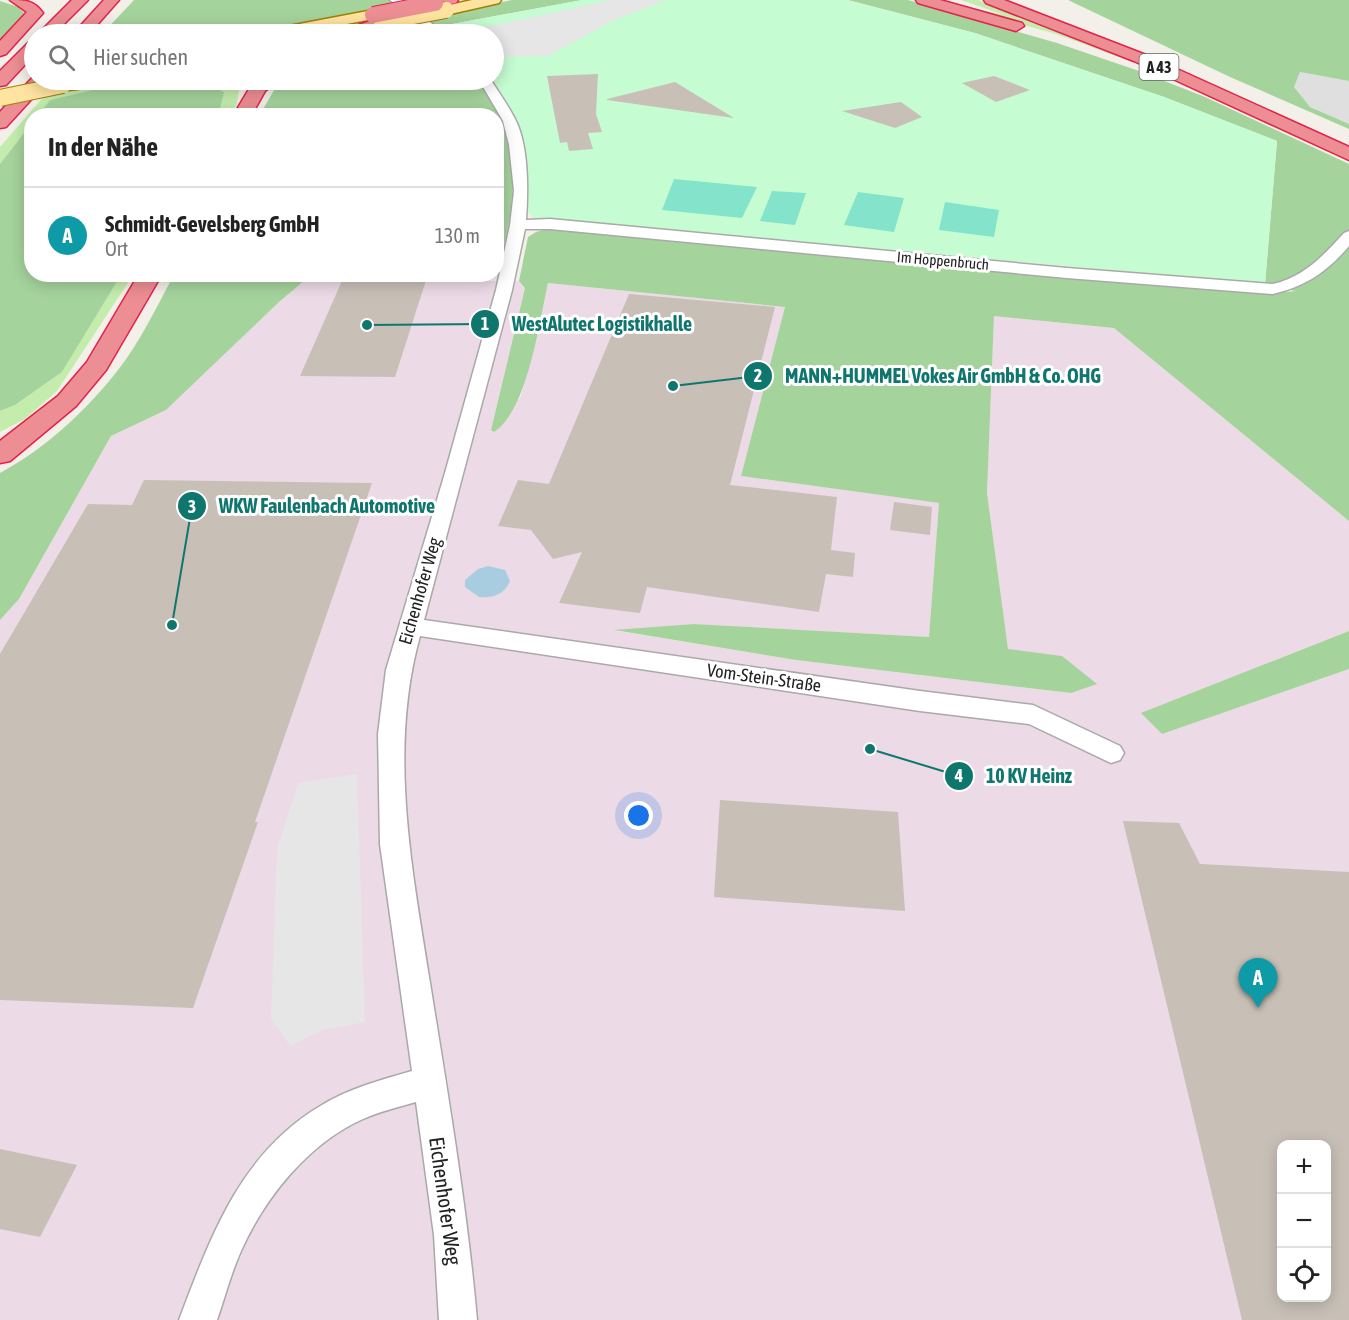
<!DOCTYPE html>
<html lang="de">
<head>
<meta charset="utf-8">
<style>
  :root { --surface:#fff; --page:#f6f6f6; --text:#222; --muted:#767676; --line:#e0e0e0; --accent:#db2777 }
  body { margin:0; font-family:"Asap Condensed",sans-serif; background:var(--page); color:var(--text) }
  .controls { position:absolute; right:18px; bottom:18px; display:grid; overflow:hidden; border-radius:12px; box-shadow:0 3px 15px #0003 }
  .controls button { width:54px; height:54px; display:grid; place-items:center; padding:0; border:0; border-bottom:2px solid var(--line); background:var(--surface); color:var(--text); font:30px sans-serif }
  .you { position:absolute; left:639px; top:816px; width:21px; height:21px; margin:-15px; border:4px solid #fff; border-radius:50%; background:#1a73e8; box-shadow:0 0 0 9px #1a73e833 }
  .badge { display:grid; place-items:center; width:39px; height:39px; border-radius:50%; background:var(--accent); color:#fff; font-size:20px; font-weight:700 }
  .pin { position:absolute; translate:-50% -50px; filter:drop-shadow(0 2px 3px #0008) }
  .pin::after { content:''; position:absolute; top:32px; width:21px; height:18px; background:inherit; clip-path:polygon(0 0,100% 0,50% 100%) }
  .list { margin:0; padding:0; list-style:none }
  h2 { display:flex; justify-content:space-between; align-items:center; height:78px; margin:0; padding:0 24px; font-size:26px }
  h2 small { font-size:20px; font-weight:400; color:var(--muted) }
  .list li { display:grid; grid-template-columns:39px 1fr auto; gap:18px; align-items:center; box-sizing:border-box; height:96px; padding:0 24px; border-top:2px solid var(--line) }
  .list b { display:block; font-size:22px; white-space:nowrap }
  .list p { margin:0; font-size:20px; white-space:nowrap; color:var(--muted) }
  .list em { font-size:20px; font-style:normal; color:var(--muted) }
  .icon { flex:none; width:33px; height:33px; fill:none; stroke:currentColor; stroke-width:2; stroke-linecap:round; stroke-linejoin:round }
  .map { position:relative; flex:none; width:1349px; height:1320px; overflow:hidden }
  .search { position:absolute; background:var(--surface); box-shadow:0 3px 15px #0003; left:24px; top:24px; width:480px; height:66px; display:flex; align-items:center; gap:15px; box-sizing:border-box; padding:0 21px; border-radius:33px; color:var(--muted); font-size:22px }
  .panel { position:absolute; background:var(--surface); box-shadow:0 3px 15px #0003; left:24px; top:108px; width:480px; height:174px; border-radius:24px }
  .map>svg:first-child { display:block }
</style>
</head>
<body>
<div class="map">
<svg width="1349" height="1320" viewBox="0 0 1349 1320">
  <rect width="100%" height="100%" fill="#f2f0e8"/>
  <polygon fill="#e0dfdf" points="1300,72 1349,81 1349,124 1310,107 1294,87"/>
  <path fill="#ecdae6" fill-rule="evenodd" d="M484 274 482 281H519L525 288 491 430 494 432 521 396 548 283 785 307 741 476 939 503 929 637 694 624 617 631 796 660 1071 693 1062 656 1008 650 987 493 994 316 1114 328 1349 521V631L1142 713 1162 734 1349 669V1320H0V620L19 599 111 436 166 410 279 302 311 275ZM1282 1144H1326V1298H1282Z"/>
  <g fill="#c4edad">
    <polygon points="961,0 978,0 1063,30 1154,70 1056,34 939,1 1004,15"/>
    <polygon points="123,80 135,80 50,100 38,115 32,116 31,124 0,164 0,147 45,95"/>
    <polygon points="190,80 229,81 239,90 237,103 230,115 218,115 220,111 203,82"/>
    <polygon points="121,275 133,275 57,391 25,419 0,432 0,411 15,405 62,372"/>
  </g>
  <g fill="#a5d39c">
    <polygon points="134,0 391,0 396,8 245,34 102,34"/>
    <polygon points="512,0 582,0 436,27 423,17"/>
    <path d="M848 0H908L1057 43 1139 71 1205 97 1349 164V521L1114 328 994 316 987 493 1008 649 1062 656 1097 684 1071 693 796 660 614 630 694 624 929 637 939 503 741 476 785 307 548 283C539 322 528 410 494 432L491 430 525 288 519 281 528 237 536 232 551 228 1149 285 1274 293 1295 291 1265 284 1277 141 1164 97 975 33Z"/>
    <polygon points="1068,0 1349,0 1349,81 1300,72 1294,87 1310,107 1349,124 1349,129 1230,77"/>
    <polygon points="0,1 18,7 24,13 21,19 0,42"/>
    <polygon points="412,20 431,34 359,34"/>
    <path d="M135 80C171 80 189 77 224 92L218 116 38 115 50 100Z"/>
    <path d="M280 80H478C525 140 517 206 496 274V116H259Z"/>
    <polygon points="31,124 32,274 121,275 62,372 15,405 0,411 0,164"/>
    <path d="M174 275H311L279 302 166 410 111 436 19 599 0 620V473C45 449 87 410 118 370 139 344 158 304 174 275Z"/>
    <polygon points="1349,631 1349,669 1162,734 1141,713"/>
  </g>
  <path fill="#c6fcd1" d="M582 0H847L974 33 1164 97 1277 141 1265 284 533 218 528 212C529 161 520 121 492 80H494V34H446L436 27Z"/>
  <g fill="#84e4cb">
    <polygon points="674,179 757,187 742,218 662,210"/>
    <polygon points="772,191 806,193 795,225 760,221"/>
    <polygon points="858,192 904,198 894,232 844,225"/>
    <polygon points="945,202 999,210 994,237 939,230"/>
  </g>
  <g fill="#e6e6e6">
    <polygon points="611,0 666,0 612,21 548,56 494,57 494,34 472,34 472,31 477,29"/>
    <polygon points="357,774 365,1022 323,1030 290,1046 271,1019 277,849 298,783"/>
  </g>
  <path fill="#a8cde1" d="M488 566 505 570 510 581C504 595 493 598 479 597L465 587V580L478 569Z"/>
  <g fill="#c8c0b7" fill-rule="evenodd">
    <polygon points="598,74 596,114 602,132 588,133 593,149 569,151 567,142 560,143 547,76"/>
    <polygon points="994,76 1030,90 996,102 962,83"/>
    <polygon points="675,82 734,118 607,100 607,99"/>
    <polygon points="901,102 922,117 895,128 842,111"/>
    <polygon points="345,274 428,274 395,377 300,376"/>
    <polygon points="629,294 775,307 730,485 837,497 831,550 855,553 853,577 826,574 819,612 647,587 640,613 559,603 582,552 553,559 531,530 498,526 518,480 549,484"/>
    <polygon points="144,480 372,483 255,822 258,822 193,1008 0,1000 0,654 88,504 132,505"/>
    <polygon points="894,502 932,507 930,535 890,530"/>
    <polygon points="720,800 898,812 905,911 714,897"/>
    <path d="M1123 821 1179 823 1200 864 1349 872V1320H1242ZM1281 1144H1326V1298H1281Z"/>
    <polygon points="0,1149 77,1165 40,1237 0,1229"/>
  </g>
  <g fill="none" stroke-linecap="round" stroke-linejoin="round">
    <defs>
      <g id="minor">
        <polygon points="390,0 402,0 445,34 432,34"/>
        <path d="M479 80H491C499 93 508 105 515 119 529 146 528 191 526 220L550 219 1067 268 1273 284C1304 277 1323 256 1344 233L1349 231V246C1327 272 1306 286 1273 294L1067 278 550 229H525L512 290 424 620 920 691 1033 705 1120 746 1124 753 1120 760 1111 763 1029 724 920 711 420 636C388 750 412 869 430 983 448 1095 467 1207 477 1320H439L434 1235 416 1102C399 1107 380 1111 363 1119 309 1143 265 1197 241 1251 231 1273 225 1297 217 1320H179C211 1236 240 1153 322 1105 350 1088 381 1080 412 1071L380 844 378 734 386 670 445 473 496 290 510 225 514 191 509 145 503 121Z"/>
      </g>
      <g id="primary">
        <polygon points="472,0 501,0 499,3 446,15 438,10 441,7"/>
        <polygon points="373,10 381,15 378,18 295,34 265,34 273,29"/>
        <path d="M65 80H102L99 84C86 87 70 92 57 89L54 85 57 81Z"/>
      </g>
      <g id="motorway">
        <path d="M10 0C24 0 34 0 43 13L6 54 0 56V41L27 12Z"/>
        <polygon points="72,0 88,0 54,34 38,34"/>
        <polygon points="104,0 119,0 89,34 73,34"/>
        <polygon points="430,0 458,0 456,3 435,7 430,6 428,3"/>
        <polygon points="916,0 940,0 1022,23 1024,26 1016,31 918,3"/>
        <polygon points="984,0 1004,0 1146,55 1349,147 1349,160 1134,61 986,3"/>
        <polygon points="379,18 384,20 387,23 384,26 361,34 339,34 341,31"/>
        <polygon points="34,41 34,55 6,85 0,86 0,71 28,43"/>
        <polygon points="34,76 34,80 49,80 6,127 0,128 0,112"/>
        <polygon points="259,80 278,80 265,91 251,116 233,116 252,84"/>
        <polygon points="139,274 162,274 106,370 76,406 10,461 0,463 0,441 58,396 87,362"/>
      </g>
    </defs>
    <use href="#minor" stroke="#a9a9a9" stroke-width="3"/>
    <use href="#primary" stroke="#a08000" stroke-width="3"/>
    <use href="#motorway" stroke="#e3224b" stroke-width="3"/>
    <use href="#minor" fill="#fff" fill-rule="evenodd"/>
    <use href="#primary" fill="#ffe3a1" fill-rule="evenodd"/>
    <use href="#motorway" fill="#ec8e93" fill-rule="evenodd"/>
    <defs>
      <g id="primary-bridge">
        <polyline points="382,22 446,10"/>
        <polyline points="0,98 63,85"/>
      </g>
      <polyline id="motorway-bridge" points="373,15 435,3"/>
    </defs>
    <use href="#primary-bridge" stroke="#a08000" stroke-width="18" stroke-linecap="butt"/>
    <use href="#motorway-bridge" stroke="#e3224b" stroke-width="18" stroke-linecap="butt"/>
    <use href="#primary-bridge" stroke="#ffe3a1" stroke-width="16"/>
    <use href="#motorway-bridge" stroke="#ec8e93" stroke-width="16"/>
  </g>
  <g text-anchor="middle" stroke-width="6" stroke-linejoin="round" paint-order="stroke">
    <g font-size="15" fill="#222" stroke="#fff">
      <text transform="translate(943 261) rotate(5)" y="5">Im Hoppenbruch</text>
    </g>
    <rect fill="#fff" stroke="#646464" stroke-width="1.5" x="1139.5" y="54" width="39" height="26" rx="4.5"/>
    <g font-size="16" font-weight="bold" fill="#222">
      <text x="1159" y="73">A 43</text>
    </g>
    <g font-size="18" fill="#222" stroke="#fff">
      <text transform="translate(420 591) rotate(-74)" y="6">Eichenhofer Weg</text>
      <text transform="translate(764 678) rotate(8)" y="6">Vom-Stein-Straße</text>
    </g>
    <g font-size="21" fill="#222" stroke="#fff">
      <text transform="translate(445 1201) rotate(82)" y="7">Eichenhofer Weg</text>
    </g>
  </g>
  <path fill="none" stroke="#0f766e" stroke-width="2" d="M367 325L485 324M673 386L758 376M172 625L192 506M870 749L959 776"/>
  <g fill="#0f766e" stroke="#fff" stroke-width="2">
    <circle cx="367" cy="325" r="6"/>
    <circle cx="673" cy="386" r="6"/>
    <circle cx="172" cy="625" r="6"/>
    <circle cx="870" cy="749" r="6"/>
    <circle cx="485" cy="324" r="15"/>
    <circle cx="758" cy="376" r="15"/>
    <circle cx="192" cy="506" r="15"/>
    <circle cx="959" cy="776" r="15"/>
  </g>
  <g font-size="18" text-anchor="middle" font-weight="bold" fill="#fff">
    <text x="485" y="330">1</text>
    <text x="758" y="382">2</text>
    <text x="192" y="513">3</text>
    <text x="959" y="782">4</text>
  </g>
  <g font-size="20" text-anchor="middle" font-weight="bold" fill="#0f766e" stroke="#fff" stroke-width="6" stroke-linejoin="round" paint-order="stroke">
    <text x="602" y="331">WestAlutec Logistikhalle</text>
    <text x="943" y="383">MANN+HUMMEL Vokes Air GmbH &amp; Co. OHG</text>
    <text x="327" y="513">WKW Faulenbach Automotive</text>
    <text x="1029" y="783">10 KV Heinz</text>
  </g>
</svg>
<div class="controls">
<button>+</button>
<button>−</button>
<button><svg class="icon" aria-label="locate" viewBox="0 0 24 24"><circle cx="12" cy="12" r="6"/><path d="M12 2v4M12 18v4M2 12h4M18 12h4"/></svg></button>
</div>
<div class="you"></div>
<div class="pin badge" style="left:1258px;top:1008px;background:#0f9aa8">A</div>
<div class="search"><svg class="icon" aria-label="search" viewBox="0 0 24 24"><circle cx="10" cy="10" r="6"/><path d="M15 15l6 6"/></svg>Hier suchen</div>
<section class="panel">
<h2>In der Nähe<small></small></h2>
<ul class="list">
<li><span class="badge" style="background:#0f9aa8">A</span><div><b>Schmidt-Gevelsberg GmbH</b><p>Ort</p></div><em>130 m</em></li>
</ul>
</section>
</div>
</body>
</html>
